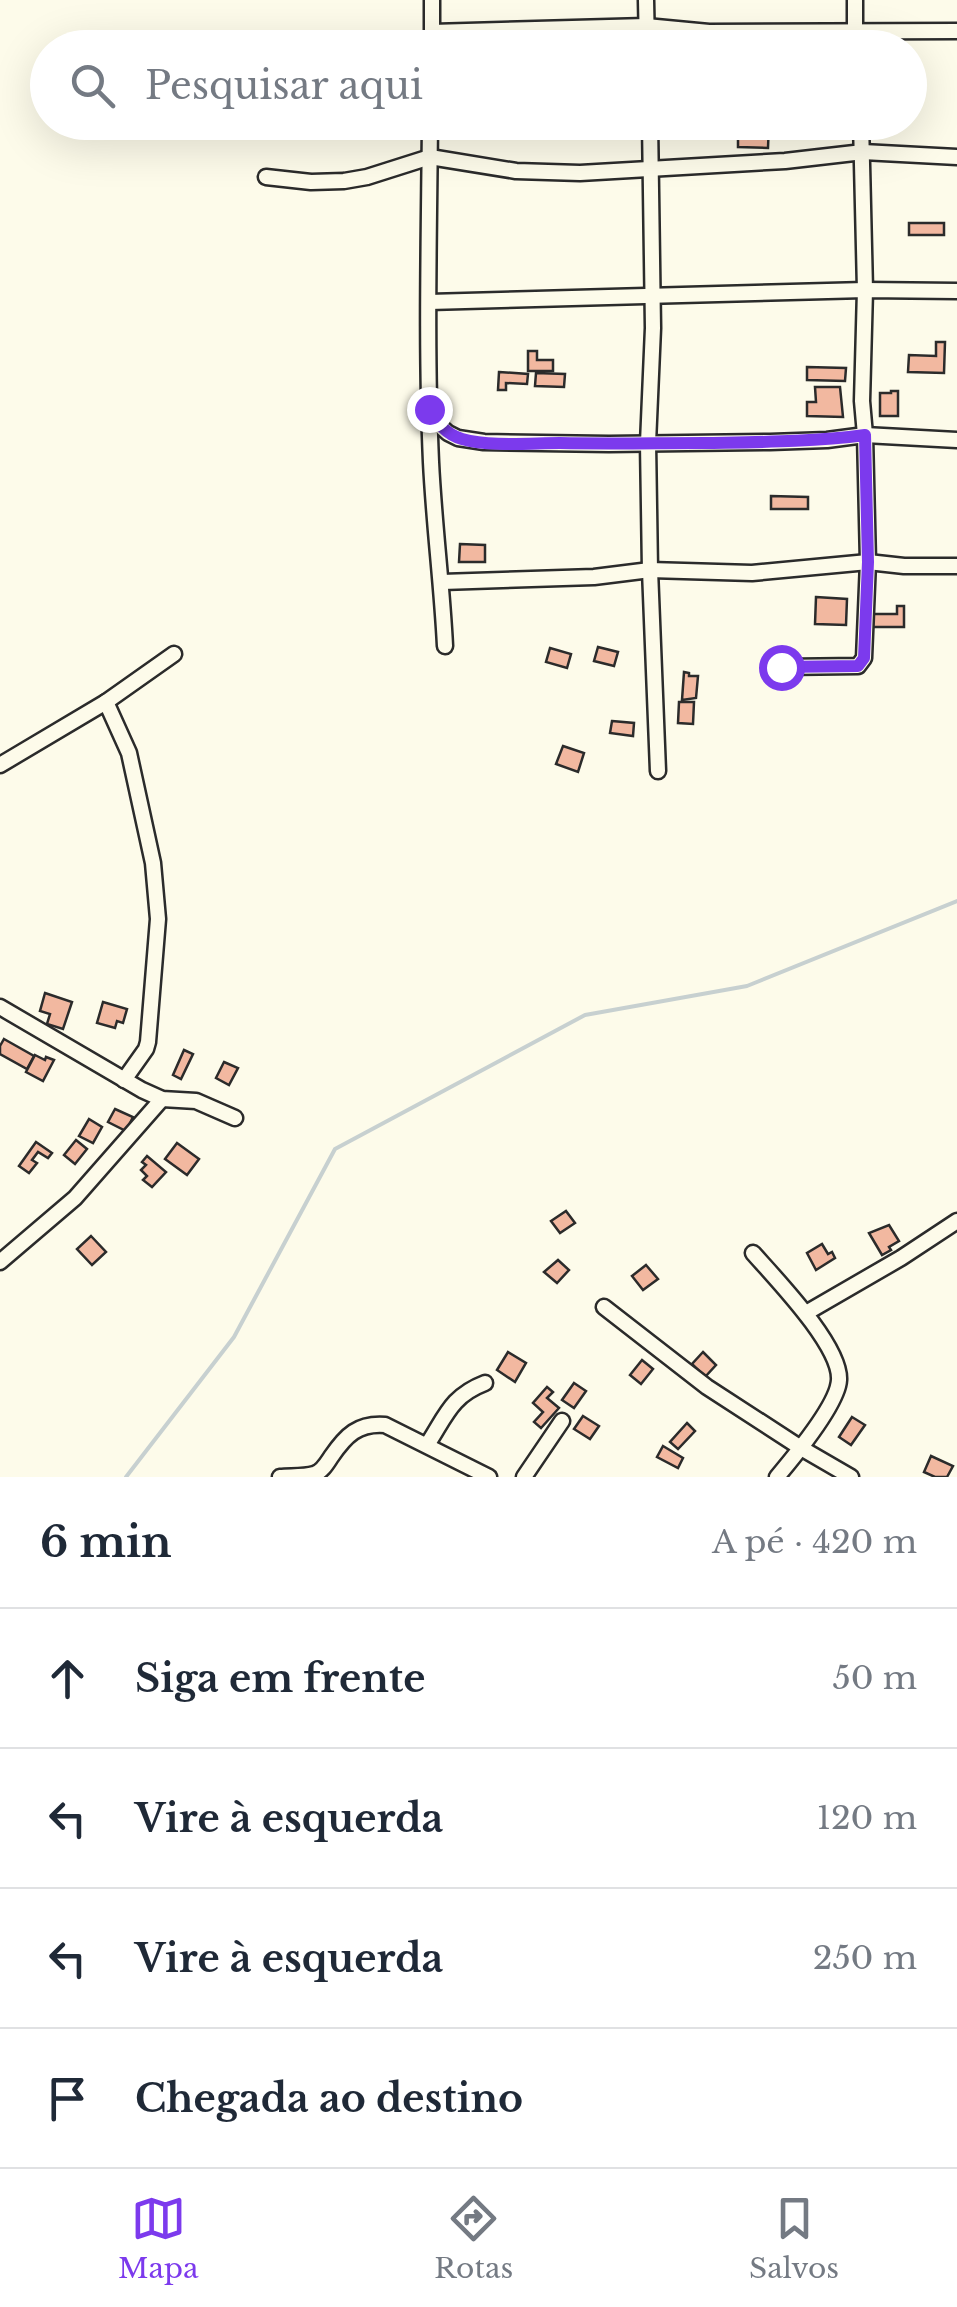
<!DOCTYPE html>
<html lang="pt">
<head>
<meta charset="utf-8">
<style>
  :root { --surface:#fff; --page:#f6f6f7; --text:#1f2937; --muted:#747a83; --line:#e0e1e3; --accent:#7c3aed }
  body { margin:0; font-family:"Libre Baskerville",serif; background:var(--page); color:var(--text) }
  .stop { position:absolute; width:30px; height:30px; margin:-22px; border:8px solid #7c3aed; border-radius:50%; background:#fff }
  .stop.end { background:#7c3aed; border-color:#fff; box-shadow:0 2px 10px #0008 }
  .list { margin:0; padding:0; list-style:none }
  h2 { display:flex; justify-content:space-between; align-items:center; height:130px; margin:0; padding:0 40px; font-size:42px }
  h2 small { font-size:32px; font-weight:400; color:var(--muted) }
  .list li { display:grid; grid-template-columns:65px 1fr auto; gap:30px; align-items:center; box-sizing:border-box; height:140px; padding:0 40px; border-top:2px solid var(--line) }
  .list b { display:block; font-size:38px; white-space:nowrap }
  .list em { font-size:32px; font-style:normal; color:var(--muted) }
  .icon { flex:none; width:55px; height:55px; fill:none; stroke:currentColor; stroke-width:2; stroke-linecap:round; stroke-linejoin:round }
  .map { position:relative; flex:none; width:957px; height:1477px; overflow:hidden }
  .search { position:absolute; background:var(--surface); box-shadow:0 10px 40px #0002; left:30px; right:30px; top:30px; height:110px; display:flex; align-items:center; gap:25px; box-sizing:border-box; padding:0 35px; border-radius:55px; color:var(--muted); font-size:38px }
  .sheet { height:690px; background:var(--surface) }
  nav { display:flex; justify-content:space-around; align-items:center; box-sizing:border-box; height:140px; border-top:2px solid var(--line); background:var(--surface); font-size:28px; color:var(--muted) }
  nav a { display:grid; justify-items:center; gap:5px }
  nav .on { color:var(--accent) }
  .map>svg:first-child { display:block }
</style>
</head>
<body>
<div class="map">
<svg width="957" height="1477" viewBox="0 0 957 1477">
  <rect width="100%" height="100%" fill="#fdfbea"/>
  <g fill="none" stroke-linecap="round" stroke-linejoin="round">
    <polyline stroke="#c7d0d0" stroke-width="4" points="126,1477 234,1337 335,1149 585,1015 747,986 957,901"/>
  </g>
  <g fill="#f2b8a0" stroke="#2b2b2b" stroke-width="2.5">
    <polygon points="738,122 769,122 768,148 738,147"/>
    <rect x="909" y="223" width="35" height="12"/>
    <polygon points="936,342 945,342 944,373 908,372 909,355 936,356"/>
    <polygon points="528,351 537,351 537,360 553,360 553,371 528,371"/>
    <polygon points="807,367 846,368 845,381 807,380"/>
    <polygon points="499,372 528,374 527,384 506,383 506,390 498,390"/>
    <polygon points="536,373 565,374 564,387 535,386"/>
    <polygon points="815,387 840,387 843,417 807,416 807,402 816,402"/>
    <polygon points="891,391 898,391 898,416 880,416 880,393 891,393"/>
    <polygon points="771,496 808,497 808,509 771,509"/>
    <polygon points="460,544 485,545 485,562 459,562"/>
    <polygon points="816,597 847,599 846,625 815,624"/>
    <polygon points="897,606 904,606 904,627 872,627 872,614 897,614"/>
    <polygon points="598,647 618,652 614,666 594,661"/>
    <polygon points="550,648 571,654 567,668 546,662"/>
    <polygon points="684,672 689,673 689,676 698,676 696,698 682,700"/>
    <polygon points="679,702 694,702 693,724 678,723"/>
    <polygon points="612,721 634,723 633,736 610,733"/>
    <polygon points="563,746 584,753 578,772 556,764"/>
    <polygon points="45,993 72,1002 63,1029 47,1024 50,1014 40,1011"/>
    <polygon points="103,1002 127,1009 123,1023 117,1021 115,1028 97,1023"/>
    <polygon points="4,1039 34,1056 27,1069 0,1054 0,1046"/>
    <polygon points="184,1050 193,1054 181,1079 173,1075"/>
    <polygon points="35,1055 45,1060 46,1057 54,1060 43,1081 26,1072"/>
    <polygon points="224,1062 238,1068 229,1085 216,1078"/>
    <polygon points="115,1109 133,1117 126,1131 108,1122"/>
    <polygon points="89,1119 102,1127 93,1143 79,1136"/>
    <polygon points="76,1140 87,1149 75,1164 64,1155"/>
    <polygon points="36,1142 52,1153 48,1158 38,1152 32,1160 37,1163 29,1173 19,1166"/>
    <polygon points="177,1143 199,1159 187,1175 165,1159"/>
    <polygon points="147,1156 166,1172 152,1187 143,1180 147,1176 141,1170 146,1165 142,1162"/>
    <polygon points="566,1211 575,1223 560,1233 551,1221"/>
    <polygon points="889,1225 899,1241 889,1247 891,1250 882,1255 869,1233"/>
    <polygon points="91,1236 106,1252 92,1265 77,1249"/>
    <polygon points="822,1244 828,1254 832,1252 835,1258 816,1270 807,1253"/>
    <polygon points="558,1260 569,1270 557,1283 544,1272"/>
    <polygon points="646,1265 658,1279 643,1290 632,1276"/>
    <polygon points="508,1352 526,1363 515,1382 497,1370"/>
    <polygon points="703,1352 716,1365 705,1377 692,1364"/>
    <polygon points="642,1360 653,1369 641,1384 630,1375"/>
    <polygon points="574,1383 586,1391 574,1408 562,1400"/>
    <polygon points="547,1387 553,1392 547,1398 559,1408 541,1428 534,1422 543,1412 533,1403"/>
    <polygon points="583,1416 599,1426 590,1439 574,1429"/>
    <polygon points="852,1417 865,1425 851,1445 839,1437"/>
    <polygon points="687,1423 695,1431 678,1449 670,1442"/>
    <polygon points="663,1446 683,1458 678,1468 657,1457"/>
    <polygon points="931,1456 953,1466 947,1477 935,1477 924,1472"/>
  </g>
  <g fill="none" stroke-linecap="round" stroke-linejoin="round">
    <defs>
      <g id="minor">
        <polyline points="646,0 647,48"/>
        <polyline points="855,0 855,48"/>
        <polyline points="432,32 646,26 709,32 957,31"/>
        <polyline points="432,48 432,0"/>
        <path d="M430 122C429 235 426 349 431 462 434 524 442 585 445 646"/>
        <polyline points="650,122 653,328 648,443 650,570 658,771"/>
        <polyline points="266,177 311,182 344,181 367,177 430,157 516,171 580,173 785,161 863,152 957,157"/>
        <polyline points="429,302 865,290 957,291"/>
        <polyline points="429,409 439,425 448,433 458,438 484,442 609,444 770,442 827,440 865,435 957,440"/>
        <polyline points="442,582 594,577 650,570 752,573 868,562 904,566 957,566"/>
        <polyline points="781,667 858,666 864,658 868,562 865,435 862,401 865,290 861,122"/>
        <polyline points="106,702 129,753 153,863 158,919 148,1042 146,1049 124,1080"/>
        <polyline points="0,765 106,702 174,654"/>
        <polyline points="0,1007 142,1090 162,1099 196,1101 235,1118"/>
        <path d="M753 1253C776 1279 841 1346 839 1380 838 1404 793 1458 777 1477"/>
        <polyline points="0,1262 75,1198 162,1099"/>
        <polyline points="604,1307 707,1387 801,1448 851,1477"/>
        <polyline points="806,1313 901,1258 957,1221"/>
        <path d="M427 1445C446 1416 451 1396 485 1383"/>
        <path d="M280 1477C290 1476 304 1477 314 1474 322 1472 327 1463 331 1457 346 1435 358 1423 385 1425L489 1477"/>
        <polyline points="524,1477 562,1421"/>
      </g>
    </defs>
    <use href="#minor" stroke="#2b2b2b" stroke-width="19"/>
    <use href="#minor" stroke="#fdfbea" stroke-width="14"/>
  </g>
  <g fill="none" stroke-linecap="round" stroke-linejoin="round">
    <path stroke="#7c3aed" stroke-width="12" d="M429 409C437 422 445 434 462 439 490 447 531 443 560 443 609 444 657 443 705 443 759 442 812 442 865 435L868 562 864 658 858 666 781 667"/>
  </g>
</svg>
<div class="stop" style="left:781px;top:667px"></div>
<div class="stop end" style="left:429px;top:409px"></div>
<div class="search"><svg class="icon" aria-label="search" viewBox="0 0 24 24"><circle cx="10" cy="10" r="6"/><path d="M15 15l6 6"/></svg>Pesquisar aqui</div>
</div>
<section class="sheet">
<h2>6 min<small>A pé · 420 m</small></h2>
<ul class="list">
<li><svg class="icon" aria-label="ahead" viewBox="0 0 24 24"><path d="M12 20V5M6 11l6-6 6 6"/></svg><div><b>Siga em frente</b></div><em>50 m</em></li>
<li><svg class="icon" aria-label="left" viewBox="0 0 24 24"><path d="M17 20v-9H6M10 6l-5 5 5 5"/></svg><div><b>Vire à esquerda</b></div><em>120 m</em></li>
<li><svg class="icon" aria-label="left" viewBox="0 0 24 24"><path d="M17 20v-9H6M10 6l-5 5 5 5"/></svg><div><b>Vire à esquerda</b></div><em>250 m</em></li>
<li><svg class="icon" aria-label="arrive" viewBox="0 0 24 24"><path d="M6 21V4h12l-3 4 3 4H6"/></svg><div><b>Chegada ao destino</b></div></li>
</ul>
</section>
<nav>
<a class="on"><svg class="icon" aria-label="map" viewBox="0 0 24 24"><path d="M3 6l6-2 6 2 6-2v14l-6 2-6-2-6 2zM9 4v14M15 6v14"/></svg>Mapa</a>
<a><svg class="icon" aria-label="directions" viewBox="0 0 24 24"><path d="M12 3l9 9-9 9-9-9zM9 14v-3h6M13 9l2 2-2 2"/></svg>Rotas</a>
<a><svg class="icon" aria-label="saved" viewBox="0 0 24 24"><path d="M7 4h10v16l-5-4-5 4z"/></svg>Salvos</a>
</nav>
</body>
</html>
